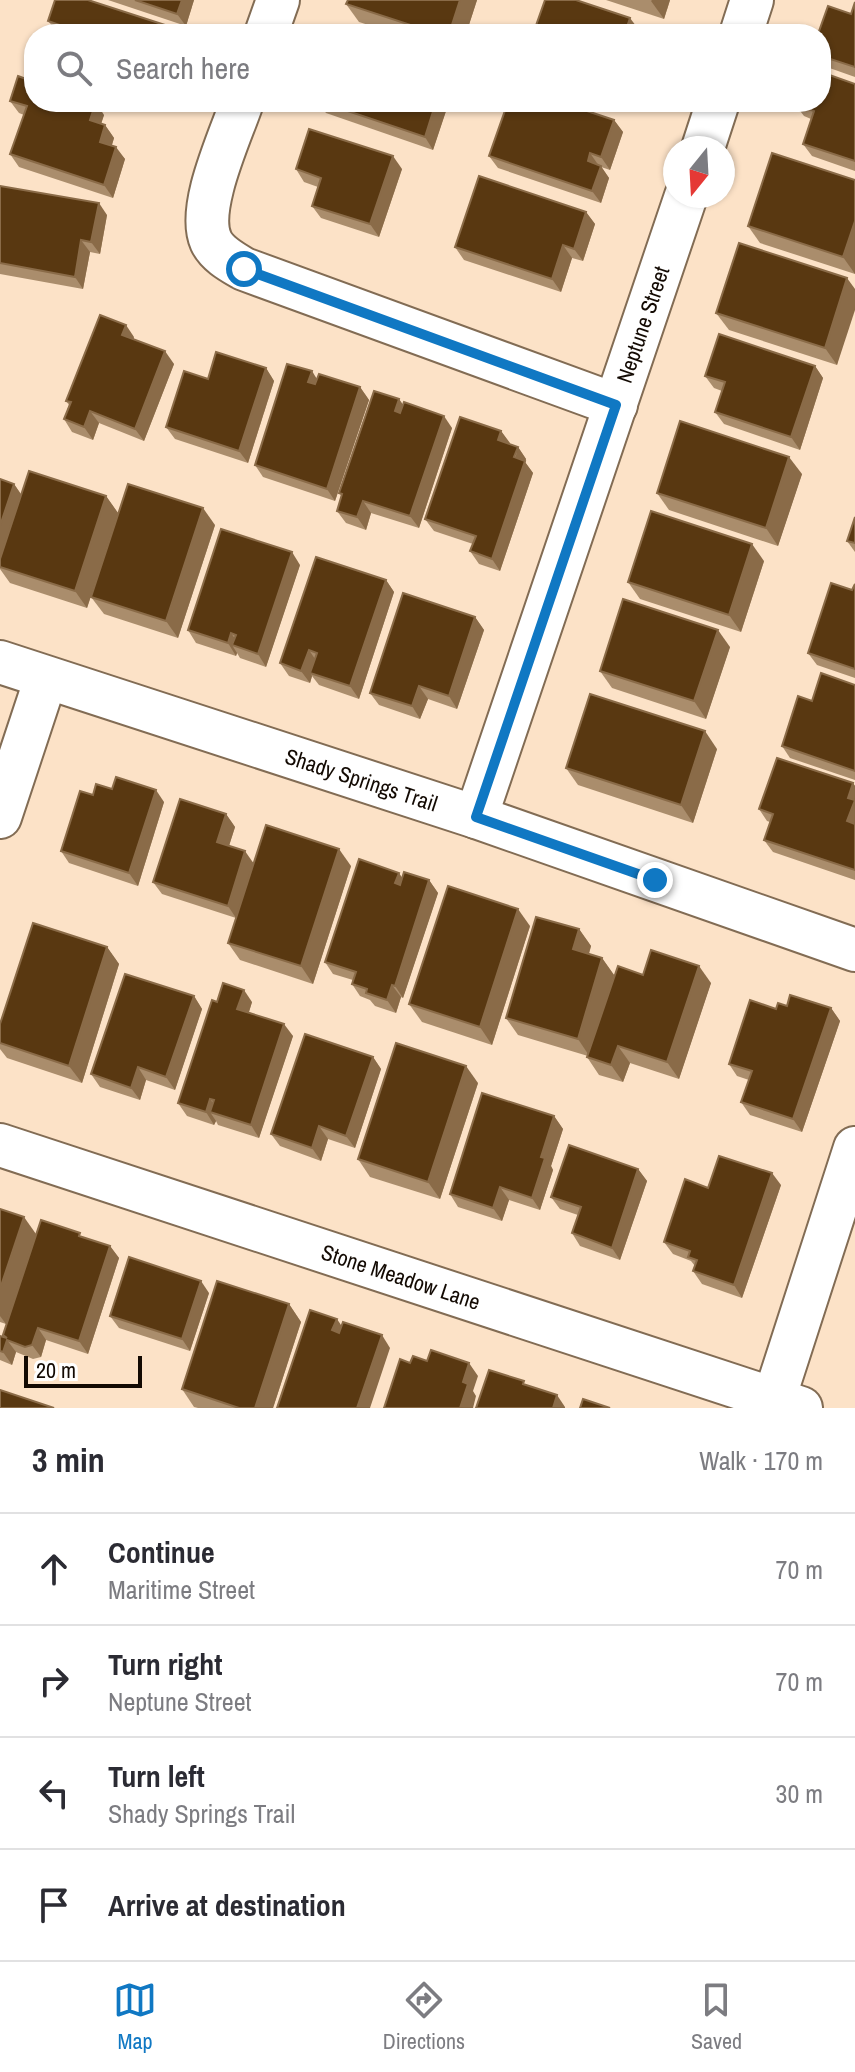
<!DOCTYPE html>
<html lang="en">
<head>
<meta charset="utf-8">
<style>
  :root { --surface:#fff; --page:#f2f2f3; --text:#2b2b33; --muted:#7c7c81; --line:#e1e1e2; --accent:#1078c3 }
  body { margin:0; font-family:"Archivo Narrow",sans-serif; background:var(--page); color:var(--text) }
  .compass { position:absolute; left:663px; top:136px; width:72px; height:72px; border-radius:50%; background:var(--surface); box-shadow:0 2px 6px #0004; rotate:198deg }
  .scale { position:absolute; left:24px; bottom:20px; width:118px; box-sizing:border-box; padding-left:8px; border:4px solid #130a03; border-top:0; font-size:22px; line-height:28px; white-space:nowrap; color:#130a03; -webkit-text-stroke:6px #fff; paint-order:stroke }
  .stop { position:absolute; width:24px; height:24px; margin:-18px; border:6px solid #1078c3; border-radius:50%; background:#fff }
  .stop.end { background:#1078c3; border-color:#fff; box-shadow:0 2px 8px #0008 }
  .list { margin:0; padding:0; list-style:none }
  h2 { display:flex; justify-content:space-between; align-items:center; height:104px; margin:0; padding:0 32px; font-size:34px }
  h2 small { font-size:26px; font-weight:400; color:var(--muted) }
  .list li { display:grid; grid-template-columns:52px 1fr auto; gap:24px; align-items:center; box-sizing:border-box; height:112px; padding:0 32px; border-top:2px solid var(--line) }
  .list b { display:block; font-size:30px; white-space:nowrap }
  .list p { margin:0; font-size:26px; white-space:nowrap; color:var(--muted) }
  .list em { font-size:26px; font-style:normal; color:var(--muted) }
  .icon { flex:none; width:44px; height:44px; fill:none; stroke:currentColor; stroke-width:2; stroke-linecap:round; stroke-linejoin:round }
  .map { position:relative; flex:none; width:855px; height:1408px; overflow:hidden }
  .search { position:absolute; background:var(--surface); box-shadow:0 2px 6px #0004; left:24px; right:24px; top:24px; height:88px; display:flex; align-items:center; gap:20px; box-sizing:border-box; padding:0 28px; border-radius:32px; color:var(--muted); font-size:30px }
  .sheet { height:552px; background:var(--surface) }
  nav { display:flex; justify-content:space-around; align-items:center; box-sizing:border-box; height:112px; border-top:2px solid var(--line); background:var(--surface); font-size:22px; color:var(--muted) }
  nav a { display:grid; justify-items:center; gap:4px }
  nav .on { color:var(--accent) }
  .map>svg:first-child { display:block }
</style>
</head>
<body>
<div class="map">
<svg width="855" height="1408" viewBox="0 0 855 1408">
  <rect width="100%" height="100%" fill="#fce2c7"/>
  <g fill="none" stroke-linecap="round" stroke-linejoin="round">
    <defs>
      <g id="minor">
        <polyline points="266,34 278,0"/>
        <polyline points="741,34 752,0"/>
        <path d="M242 102C231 135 196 208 211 241 217 254 232 262 244 269L616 405"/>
        <polyline points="703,148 718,102"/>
        <path id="s1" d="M0 662 476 817 855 950"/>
        <polyline points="0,817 46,678"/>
        <path id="s2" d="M476 817 686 196"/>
        <path id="s3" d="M0 1145 801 1408"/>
        <polyline points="774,1399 855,1148"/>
      </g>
    </defs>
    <use href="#minor" stroke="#826c54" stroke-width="46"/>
    <use href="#minor" stroke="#fff" stroke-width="42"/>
  </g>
  <g fill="#aa8d6c">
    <polygon points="108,0 194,0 186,26"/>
    <polygon points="348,0 477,0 466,34 397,34 359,22 346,4"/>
    <polygon points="606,0 670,0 664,19"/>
    <polygon points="855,2 855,77 821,65 821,34 851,14"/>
    <polygon points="48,21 171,27 176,34 59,34"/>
    <polygon points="855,84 855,171 812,156 803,144 811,119 804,116 795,104"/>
    <polygon points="10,101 104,115 101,124 105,125 114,138 112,145 125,159 113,198 19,167 10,154 24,115 19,113"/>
    <polygon points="129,102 159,102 156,111"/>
    <polygon points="318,102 449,102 433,150 326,113"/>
    <polygon points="613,102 636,102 634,109"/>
    <polygon points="614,120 623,132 610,170 601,167 609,178 601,203 498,168 489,156"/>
    <polygon points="296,169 402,169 379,237 321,218 312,206 318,187 304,182"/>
    <polygon points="855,180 855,274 760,243 748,226"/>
    <polygon points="0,186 107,215 100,254 90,252 83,289 0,274"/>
    <polygon points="586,212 595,224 583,261 572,258 561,292 464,260 455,247"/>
    <polygon points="855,289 837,365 729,330 716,313"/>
    <polygon points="134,337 134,339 174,364 144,441 99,423 93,440 72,432 64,419 69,405 66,401"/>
    <polygon points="815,366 823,378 800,450 724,424 715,412 722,391 714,388 705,376"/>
    <polygon points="266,368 274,381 248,463 175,439 166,427 208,379"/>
    <polygon points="317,379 360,387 369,400 335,501 263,477 255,465"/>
    <polygon points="399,399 403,405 452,428 419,528 371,513 366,530 346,523 337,511 342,496 339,493"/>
    <polygon points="501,431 510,444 518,447 526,459 525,462 533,473 500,571 479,564 470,551 473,544 434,531 425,519"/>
    <polygon points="802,474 778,546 669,510 657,493"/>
    <polygon points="0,479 14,484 21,494 106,496 118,513 87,608 10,583 0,569"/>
    <polygon points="855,517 855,552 847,541"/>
    <polygon points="215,525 178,638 104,614 91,597"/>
    <polygon points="764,561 741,632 640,599 628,582"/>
    <polygon points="300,565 266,667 240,658 237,653 236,656 196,643 188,630"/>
    <polygon points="386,580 394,592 359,699 319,685 312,676 310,683 289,676 280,663"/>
    <polygon points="855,584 855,678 817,665 808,653 852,590"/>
    <polygon points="475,617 484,630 457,709 428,699 420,719 379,705 370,693"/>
    <polygon points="730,647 706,719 612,688 600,671"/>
    <polygon points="855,685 855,780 790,758 782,746 812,701"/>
    <polygon points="717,749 693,823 578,785 566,768"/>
    <polygon points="853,783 855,786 855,880 773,852 764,840 770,822 767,821 759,809"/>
    <polygon points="112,789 164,802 138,886 69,863 61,851 93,795"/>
    <polygon points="226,814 235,827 229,846 254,863 351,866 313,984 240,960 228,943 236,918 162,894 153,882"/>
    <polygon points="402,878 429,880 438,893 403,998 401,997 396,1013 375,1006 370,1000 360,996 352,984 353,980 333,974 325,962"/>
    <polygon points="530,926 492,1045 422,1022 409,1004"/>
    <polygon points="579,929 591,946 589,954 602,958 614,975 643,975 711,983 679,1079 630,1063 623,1082 599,1075 587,1057 588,1056 518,1035 506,1018"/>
    <polygon points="107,947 119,964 82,1083 7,1058 0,1049 0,1024"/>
    <polygon points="194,996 202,1009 175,1090 146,1080 140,1100 100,1087 91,1074"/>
    <polygon points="217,1002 252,1002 249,1012 293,1036 259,1138 218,1125 216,1121 214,1125 187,1116 178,1103"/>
    <polygon points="787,1006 831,1008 840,1021 802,1132 750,1115 741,1102 749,1080 737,1076 729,1064 776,1009"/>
    <polygon points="373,1057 381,1069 355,1148 328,1139 321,1161 280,1146 271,1134"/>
    <polygon points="478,1083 440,1199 370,1177 358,1159"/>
    <polygon points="554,1116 563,1129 551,1166 553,1170 540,1210 509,1200 502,1221 458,1207 450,1194"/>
    <polygon points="638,1169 647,1181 620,1260 580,1246 572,1233 578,1215 560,1209 551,1197"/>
    <polygon points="781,1185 742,1298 702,1284 693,1271 695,1266 691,1261 673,1254 664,1242 708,1188"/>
    <polygon points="0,1209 36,1234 83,1237 110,1246 119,1258 88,1354 46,1340 41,1357 33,1359 16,1352 12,1365 0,1360 0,1336 5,1338 6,1324 0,1322"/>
    <polygon points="209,1293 190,1351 119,1328 110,1316"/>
    <polygon points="289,1304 301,1322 273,1408 198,1408 194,1407 182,1389"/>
  </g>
  <g fill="#8a6b48">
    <polygon points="182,0 194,0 186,26 177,14"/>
    <polygon points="460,0 477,0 466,34 449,34"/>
    <polygon points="652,0 670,0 664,19 651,1"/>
    <polygon points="630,18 639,30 638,34 632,34 627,27"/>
    <polygon points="96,102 104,115 98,133 90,120"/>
    <polygon points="150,102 159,102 156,111"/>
    <polygon points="436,102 449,102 433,150 425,137"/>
    <polygon points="629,102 636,102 634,109"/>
    <polygon points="614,120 623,132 610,170 601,157"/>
    <polygon points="105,125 114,138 109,154 100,142"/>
    <polygon points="116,147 125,159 113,198 104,185"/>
    <polygon points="590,153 599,166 588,161"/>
    <polygon points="393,156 402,169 379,237 370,224"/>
    <polygon points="601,166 609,178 601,203 592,191"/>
    <polygon points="99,203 107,215 100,254 91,242"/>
    <polygon points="586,212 595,224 583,261 574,249"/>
    <polygon points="855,221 855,274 843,257"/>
    <polygon points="81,240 90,252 83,289 75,277"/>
    <polygon points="563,245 572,258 561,292 552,279"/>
    <polygon points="847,278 855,289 855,310 837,365 825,348"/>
    <polygon points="126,325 134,337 131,347 122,335"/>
    <polygon points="165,351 174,364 144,441 135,429"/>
    <polygon points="815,366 823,378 800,450 791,437"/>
    <polygon points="266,368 274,381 248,463 239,451"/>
    <polygon points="312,371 320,384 316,394 308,382"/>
    <polygon points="360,387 369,400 335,501 327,489"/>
    <polygon points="399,399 407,411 404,423 395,411"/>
    <polygon points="90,411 99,423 93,440 84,427"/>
    <polygon points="444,416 452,428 419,528 410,516"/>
    <polygon points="501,431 510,443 507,453 498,440"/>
    <polygon points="518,447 526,459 525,462 533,473 500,571 492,559"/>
    <polygon points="789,457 802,474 778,546 766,528"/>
    <polygon points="14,484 22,496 0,565 0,526"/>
    <polygon points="106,496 118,513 87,608 75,591"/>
    <polygon points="363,501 371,513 366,530 357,517"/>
    <polygon points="203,508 215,525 178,638 166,621"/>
    <polygon points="752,544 764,561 741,632 729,615"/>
    <polygon points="292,552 300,565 266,667 258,654"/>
    <polygon points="386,580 394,592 359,699 350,686"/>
    <polygon points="475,617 484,630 457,709 449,696"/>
    <polygon points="718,630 730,647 706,719 694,701"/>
    <polygon points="231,633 240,646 232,645 237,653 236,656 228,643"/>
    <polygon points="309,650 317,662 310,673 312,676 310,683 301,671"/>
    <polygon points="419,686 428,699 420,719 412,706"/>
    <polygon points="705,731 717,749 693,823 681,805"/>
    <polygon points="853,783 855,786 855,832 847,821 848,798"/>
    <polygon points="156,790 164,802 138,886 129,873"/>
    <polygon points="226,814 235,827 226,855 217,842"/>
    <polygon points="339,849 351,866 313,984 301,966"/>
    <polygon points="245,851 254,864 236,918 228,906"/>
    <polygon points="399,873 407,885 404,895 395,883"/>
    <polygon points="429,880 438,893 403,998 395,986"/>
    <polygon points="518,909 530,926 492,1045 480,1027"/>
    <polygon points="579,929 591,946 585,966 573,949"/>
    <polygon points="107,947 119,964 82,1083 69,1066"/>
    <polygon points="602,958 614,975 590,1057 578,1039"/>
    <polygon points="699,966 711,983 679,1079 667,1062"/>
    <polygon points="392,985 401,997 396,1013 387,1000"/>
    <polygon points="244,990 252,1002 246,1021 237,1009"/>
    <polygon points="194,996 202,1009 175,1090 166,1077"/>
    <polygon points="831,1008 840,1021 802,1132 793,1119"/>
    <polygon points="284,1024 293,1036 259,1138 251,1125"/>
    <polygon points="618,1046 630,1063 623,1082 611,1065"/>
    <polygon points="373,1057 381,1069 355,1148 346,1136"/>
    <polygon points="466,1066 478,1083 440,1199 428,1182"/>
    <polygon points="138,1067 146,1080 140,1100 131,1088"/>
    <polygon points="210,1099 219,1111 210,1112 216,1121 214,1125 206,1112"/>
    <polygon points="554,1116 563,1129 551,1166 553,1170 540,1210 532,1198 541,1157"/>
    <polygon points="319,1126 328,1139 321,1161 312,1148"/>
    <polygon points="638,1169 647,1181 620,1260 612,1248"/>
    <polygon points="772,1173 781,1185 742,1298 734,1285"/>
    <polygon points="500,1187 509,1200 502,1221 493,1208"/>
    <polygon points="24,1217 36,1234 6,1324 0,1316 0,1289"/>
    <polygon points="110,1246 119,1258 88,1354 79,1341"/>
    <polygon points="201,1281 209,1293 190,1351 182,1339"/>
    <polygon points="289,1304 301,1322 273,1408 255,1408"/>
    <polygon points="337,1319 345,1331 341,1343 332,1330"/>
    <polygon points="38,1328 46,1340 41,1357 32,1345"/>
    <polygon points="382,1335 390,1348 370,1408 357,1408"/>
    <polygon points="7,1340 16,1352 12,1365 3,1352"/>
    <polygon points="469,1363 478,1376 473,1391 476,1396 473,1408 460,1408 463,1382"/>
    <polygon points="557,1395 565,1407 565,1408 553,1408"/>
  </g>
  <g fill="#593811" stroke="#8a6b48" stroke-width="2">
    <polygon points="55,0 88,0 171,27 169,34 63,34 65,27 48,21"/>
    <polygon points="135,0 182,0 177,14"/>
    <polygon points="348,0 460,0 449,34 438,34 346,4"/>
    <polygon points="545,0 576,0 630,18 627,27 634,30 633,34 533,34"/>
    <polygon points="855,2 855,67 821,56 821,34 818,34 828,6 851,14"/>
    <polygon points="341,30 352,34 340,34"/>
    <polygon points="821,72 855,84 855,161 803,144 814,111 795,104 796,102 821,102"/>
    <polygon points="18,76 34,82 34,102 96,102 90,120 105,125 100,142 116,147 104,185 10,154 27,106 10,101"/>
    <polygon points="321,102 436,102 425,137"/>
    <polygon points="508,102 560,102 614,120 601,157 590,153 588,161 601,166 592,191 489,156"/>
    <polygon points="309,129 393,156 370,224 312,206 321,178 296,169"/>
    <polygon points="772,153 855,180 855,221 843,257 748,226"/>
    <polygon points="479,176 586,212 574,249 563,245 552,279 455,247"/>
    <polygon points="0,186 99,203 91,242 81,240 75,277 0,263"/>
    <polygon points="739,243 847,278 825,348 716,313"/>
    <polygon points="100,315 126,325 122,335 165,351 135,429 90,411 84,427 64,419 71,402 66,401"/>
    <polygon points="719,334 815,366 791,437 715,412 725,382 705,376"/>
    <polygon points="216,352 266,368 239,451 166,427 184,371 208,379"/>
    <polygon points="287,364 312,371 308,382 315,384 319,374 360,387 327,489 255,465"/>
    <polygon points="374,391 399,399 395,411 400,413 404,402 444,416 410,516 363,501 357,517 337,511 342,494 339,493"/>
    <polygon points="460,417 501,431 498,440 518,447 514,457 525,461 492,559 470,551 476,536 425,519"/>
    <polygon points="680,421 789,457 766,528 657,493"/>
    <polygon points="29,471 106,496 75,591 0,567 0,559"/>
    <polygon points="0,479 14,484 0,526"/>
    <polygon points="128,484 203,508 166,621 91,597"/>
    <polygon points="651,511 752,544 729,615 628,582"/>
    <polygon points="855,517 855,543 847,541"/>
    <polygon points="221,529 292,552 258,654 232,645 236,635 231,633 228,643 188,630"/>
    <polygon points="316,557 386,580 350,686 310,673 317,653 309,650 301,671 280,663"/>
    <polygon points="831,583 852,590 855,584 855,669 808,653"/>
    <polygon points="403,593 475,617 449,696 419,686 412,706 370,693"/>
    <polygon points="623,599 718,630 694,701 600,671"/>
    <polygon points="821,673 855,685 855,771 782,746 798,696 812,701"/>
    <polygon points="590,694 705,731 681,805 566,768"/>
    <polygon points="777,758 853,783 848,798 855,800 847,821 855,824 855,870 764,840 773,814 759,809"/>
    <polygon points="116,777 156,790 129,873 61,851 80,791 93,795 96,784 112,789"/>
    <polygon points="180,799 226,814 217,842 245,851 228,906 153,882"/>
    <polygon points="266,825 339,849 301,966 228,943"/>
    <polygon points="359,859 399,873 395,883 400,885 404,872 429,880 395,986 392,985 387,1000 366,993 367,989 352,984 356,972 325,962"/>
    <polygon points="448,886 518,909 480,1027 409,1004"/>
    <polygon points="536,917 579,929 573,949 602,958 578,1039 506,1018"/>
    <polygon points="33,923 107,947 69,1066 0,1043 0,1024"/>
    <polygon points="651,950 699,966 667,1062 618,1046 611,1065 587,1057 618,966 643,975"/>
    <polygon points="125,974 194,996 166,1077 138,1067 131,1088 91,1074"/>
    <polygon points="223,983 244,990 237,1009 284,1024 251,1125 210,1112 214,1100 210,1099 206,1112 178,1103 212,1000 217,1002"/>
    <polygon points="790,995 831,1008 793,1119 741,1102 752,1071 729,1064 750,1000 776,1009 778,1003 787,1006"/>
    <polygon points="305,1034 373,1057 346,1136 319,1126 312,1148 271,1134"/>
    <polygon points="396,1043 466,1066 428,1182 358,1159"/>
    <polygon points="482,1093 554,1116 541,1157 545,1158 532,1198 500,1187 493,1208 450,1194"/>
    <polygon points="569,1145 638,1169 612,1248 572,1233 581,1207 551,1197"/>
    <polygon points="719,1156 772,1173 734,1285 693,1271 697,1260 688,1257 690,1251 664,1242 685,1179 708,1188"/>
    <polygon points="0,1209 24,1217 0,1289"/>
    <polygon points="41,1220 80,1233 79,1236 110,1246 79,1341 38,1328 32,1345 25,1347 7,1340 3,1352 0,1351 0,1336 7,1338 3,1335"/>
    <polygon points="129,1257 201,1281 182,1339 110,1316"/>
    <polygon points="217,1281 289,1304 255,1408 239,1408 182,1389"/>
    <polygon points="310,1310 337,1319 332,1330 339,1333 343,1322 382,1335 357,1408 277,1408"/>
    <polygon points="431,1350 469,1363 463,1382 468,1384 460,1408 384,1408 400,1359 410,1363 413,1356 427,1361"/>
    <polygon points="489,1370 524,1381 523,1384 557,1395 553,1408 476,1408"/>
    <polygon points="0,1390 54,1408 0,1408"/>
    <polygon points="583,1399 610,1408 580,1408"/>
  </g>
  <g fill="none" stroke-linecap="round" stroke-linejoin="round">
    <polyline stroke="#1078c3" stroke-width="10" points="244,269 616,405 476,817 655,880"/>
  </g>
  <g text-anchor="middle" stroke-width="8" stroke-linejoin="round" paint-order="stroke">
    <g font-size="22" fill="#130a03" stroke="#fff">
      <text dy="8" stroke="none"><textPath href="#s2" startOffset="520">Neptune Street</textPath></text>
      <text dy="8" stroke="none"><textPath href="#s1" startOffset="380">Shady Springs Trail</textPath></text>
      <text dy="8" stroke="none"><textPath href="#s3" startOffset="422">Stone Meadow Lane</textPath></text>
    </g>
  </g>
</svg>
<svg class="compass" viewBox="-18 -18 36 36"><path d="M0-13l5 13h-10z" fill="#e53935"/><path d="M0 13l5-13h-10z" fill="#7c7c81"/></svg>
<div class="scale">20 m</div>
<div class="stop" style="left:244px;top:269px"></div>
<div class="stop end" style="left:655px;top:880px"></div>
<div class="search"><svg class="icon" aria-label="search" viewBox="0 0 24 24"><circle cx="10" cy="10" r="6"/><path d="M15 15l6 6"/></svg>Search here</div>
</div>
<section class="sheet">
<h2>3 min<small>Walk · 170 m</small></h2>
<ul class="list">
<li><svg class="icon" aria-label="ahead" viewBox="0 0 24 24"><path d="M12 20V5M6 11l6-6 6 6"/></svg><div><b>Continue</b><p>Maritime Street</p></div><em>70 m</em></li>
<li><svg class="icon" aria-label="right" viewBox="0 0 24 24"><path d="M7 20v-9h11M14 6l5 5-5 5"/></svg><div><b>Turn right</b><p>Neptune Street</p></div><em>70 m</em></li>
<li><svg class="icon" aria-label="left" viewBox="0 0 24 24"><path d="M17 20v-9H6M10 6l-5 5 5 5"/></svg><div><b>Turn left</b><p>Shady Springs Trail</p></div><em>30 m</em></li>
<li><svg class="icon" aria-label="arrive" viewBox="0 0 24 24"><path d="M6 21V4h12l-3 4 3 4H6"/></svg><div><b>Arrive at destination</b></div></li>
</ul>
</section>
<nav>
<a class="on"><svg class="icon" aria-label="map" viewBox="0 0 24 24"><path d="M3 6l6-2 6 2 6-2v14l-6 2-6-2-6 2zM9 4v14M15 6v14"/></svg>Map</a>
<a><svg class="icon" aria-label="directions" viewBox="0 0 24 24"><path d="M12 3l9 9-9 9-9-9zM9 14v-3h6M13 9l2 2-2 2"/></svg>Directions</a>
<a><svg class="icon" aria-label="saved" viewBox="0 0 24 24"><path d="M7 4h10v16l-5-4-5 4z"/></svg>Saved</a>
</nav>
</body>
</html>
